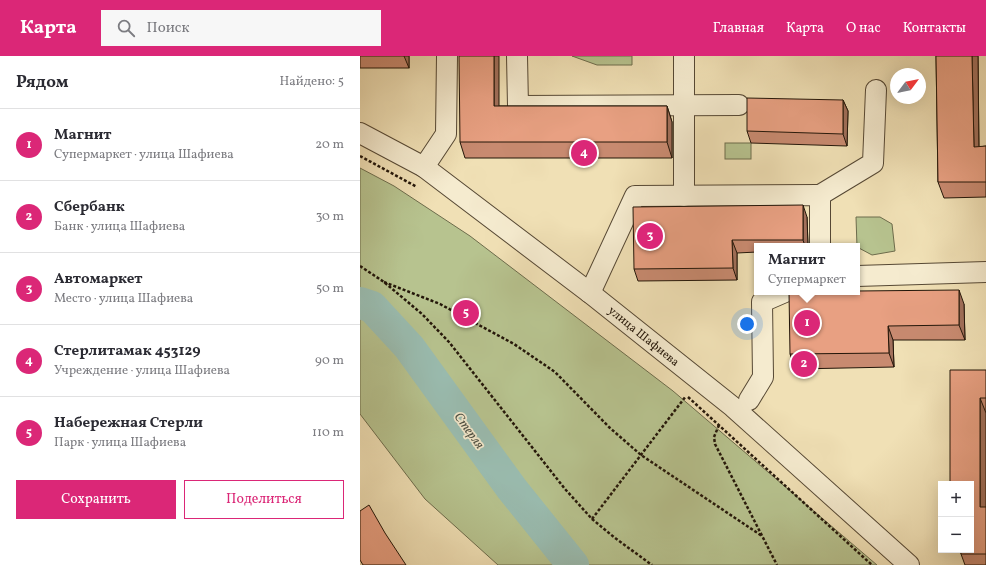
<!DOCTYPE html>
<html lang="ru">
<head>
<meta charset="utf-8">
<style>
  :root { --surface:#fff; --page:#f7f7f7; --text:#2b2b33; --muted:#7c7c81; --line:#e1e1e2; --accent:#db2777 }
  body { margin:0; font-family:Vollkorn,serif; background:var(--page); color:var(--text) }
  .controls { position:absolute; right:12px; bottom:12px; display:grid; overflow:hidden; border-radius:0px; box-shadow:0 4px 16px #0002 }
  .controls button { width:36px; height:36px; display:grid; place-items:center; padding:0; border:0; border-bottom:1px solid var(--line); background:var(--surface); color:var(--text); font:20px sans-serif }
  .compass { position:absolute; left:530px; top:12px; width:36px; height:36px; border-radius:50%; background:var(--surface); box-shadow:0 4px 16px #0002; rotate:58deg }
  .you { position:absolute; left:387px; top:268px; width:14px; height:14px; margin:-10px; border:3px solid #fff; border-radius:50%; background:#1a73e8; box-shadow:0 0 0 6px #1a73e833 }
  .badge { display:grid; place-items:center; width:26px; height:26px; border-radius:50%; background:var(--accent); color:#fff; font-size:13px; font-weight:700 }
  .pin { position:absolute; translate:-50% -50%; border:2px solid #fff; box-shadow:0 1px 4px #0006 }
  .popup { position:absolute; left:394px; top:187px; width:106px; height:52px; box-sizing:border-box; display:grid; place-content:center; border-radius:0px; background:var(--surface); filter:drop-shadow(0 1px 3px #0005); font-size:13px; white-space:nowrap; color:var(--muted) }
  .popup b { font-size:15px; color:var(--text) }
  .popup::after { content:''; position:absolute; left:50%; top:100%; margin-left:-8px; border:8px solid transparent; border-top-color:var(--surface) }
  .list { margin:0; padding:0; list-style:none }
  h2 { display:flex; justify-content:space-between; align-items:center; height:52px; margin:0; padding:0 16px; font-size:17px }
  h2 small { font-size:13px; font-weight:400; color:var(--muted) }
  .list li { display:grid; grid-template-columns:26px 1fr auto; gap:12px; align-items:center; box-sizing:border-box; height:72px; padding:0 16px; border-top:1px solid var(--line) }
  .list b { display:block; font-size:15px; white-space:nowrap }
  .list p { margin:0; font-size:13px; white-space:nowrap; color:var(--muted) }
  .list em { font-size:13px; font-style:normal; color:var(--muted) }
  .actions { display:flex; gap:8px; padding:12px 16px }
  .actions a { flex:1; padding:9px 0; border:1px solid var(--accent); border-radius:0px; text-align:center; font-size:14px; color:var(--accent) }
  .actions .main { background:var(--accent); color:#fff }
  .icon { flex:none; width:22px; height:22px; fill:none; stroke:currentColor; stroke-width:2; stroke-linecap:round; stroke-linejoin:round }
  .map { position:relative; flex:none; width:626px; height:509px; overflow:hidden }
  header { display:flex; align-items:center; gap:24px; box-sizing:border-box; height:56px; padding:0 20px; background:var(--accent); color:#fff }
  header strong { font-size:19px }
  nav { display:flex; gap:22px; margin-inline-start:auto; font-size:14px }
  .search { width:280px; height:36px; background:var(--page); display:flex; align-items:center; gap:10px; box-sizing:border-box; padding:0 14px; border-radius:0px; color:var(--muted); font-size:15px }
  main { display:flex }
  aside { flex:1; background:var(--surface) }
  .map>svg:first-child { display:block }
</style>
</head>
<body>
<header>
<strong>Карта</strong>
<div class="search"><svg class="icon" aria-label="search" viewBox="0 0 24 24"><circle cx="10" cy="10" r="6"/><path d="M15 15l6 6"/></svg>Поиск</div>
<nav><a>Главная</a><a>Карта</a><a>О нас</a><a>Контакты</a></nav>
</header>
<main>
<aside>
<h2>Рядом<small>Найдено: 5</small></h2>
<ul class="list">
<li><span class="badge">1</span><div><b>Магнит</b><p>Супермаркет · улица Шафиева</p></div><em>20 m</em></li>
<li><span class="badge">2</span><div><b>Сбербанк</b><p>Банк · улица Шафиева</p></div><em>30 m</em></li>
<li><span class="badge">3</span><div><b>Автомаркет</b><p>Место · улица Шафиева</p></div><em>50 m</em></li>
<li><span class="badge">4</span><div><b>Стерлитамак 453129</b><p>Учреждение · улица Шафиева</p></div><em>90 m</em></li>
<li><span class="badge">5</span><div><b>Набережная Стерли</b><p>Парк · улица Шафиева</p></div><em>110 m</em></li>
</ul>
<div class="actions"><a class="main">Сохранить</a><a>Поделиться</a></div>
</aside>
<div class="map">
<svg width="626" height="509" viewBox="0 0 626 509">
  <rect width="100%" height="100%" fill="#f0e0b5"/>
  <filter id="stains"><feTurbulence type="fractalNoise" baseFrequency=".005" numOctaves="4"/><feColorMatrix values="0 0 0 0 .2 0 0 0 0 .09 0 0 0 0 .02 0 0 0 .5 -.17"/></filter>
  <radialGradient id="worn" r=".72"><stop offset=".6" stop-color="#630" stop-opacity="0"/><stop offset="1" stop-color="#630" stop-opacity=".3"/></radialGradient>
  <g fill="#b7c38f" stroke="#6d6c4c">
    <polygon points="212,0 272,0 272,9 237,9"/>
    <rect x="365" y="87" width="26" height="16"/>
    <polygon points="0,112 34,130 110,180 313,335 517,509 138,509 65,443 0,358"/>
    <polygon points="496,161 520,161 532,168 535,195 512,199 497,191"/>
  </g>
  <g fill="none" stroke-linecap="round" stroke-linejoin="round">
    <polyline stroke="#9abdb1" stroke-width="32" points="0,247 12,251 49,291 152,433 213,509"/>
    <defs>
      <g id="minor">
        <polyline points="157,0 158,50 379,49"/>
        <polyline points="324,0 324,140"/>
        <polyline points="0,77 64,111 230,237 373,351 549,509"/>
        <polyline points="64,111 86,78 87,0"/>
        <polyline points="460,139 513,107 516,34"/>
        <polyline points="497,220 626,216"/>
        <polyline points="230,237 275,140 460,139 460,190"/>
        <polyline points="389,344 403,321 402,246 425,236"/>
      </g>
    </defs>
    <use href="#minor" stroke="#564834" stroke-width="22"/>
    <g stroke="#231609" stroke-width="2.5" stroke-dasharray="3 2" stroke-linecap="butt">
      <polyline points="0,100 57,131"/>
      <polyline points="0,210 24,226 62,258 89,286 205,433 232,463 255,482 292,509"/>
      <polyline points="24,226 80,248 154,288 176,303 195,316 250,372 281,399 402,480"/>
      <polyline points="328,341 512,509"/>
      <polyline points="359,369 354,381 355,388 417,509"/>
      <polyline points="232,463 326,340"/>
    </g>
    <use href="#minor" stroke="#f5ebcf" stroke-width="20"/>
  </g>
  <g fill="#c88a70" stroke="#231609">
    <rect x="0" y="0" width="49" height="12"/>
    <polygon points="576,0 618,0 619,91 626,90 626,141 584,142 578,126"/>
    <polygon points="483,44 488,55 487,90 391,87 387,75"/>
    <polygon points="139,50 307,50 312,66 312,102 105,102 100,86"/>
    <polygon points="447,161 448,190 397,190 397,196 377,197 377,224 278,225 274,213"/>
    <polygon points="604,248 605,284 533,284 534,311 435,313 430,298"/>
    <polygon points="626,314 626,509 605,509 601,498 601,495 597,495 597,494 611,494 590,428"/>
  </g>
  <g fill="#a2705b" stroke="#231609">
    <polygon points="44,0 49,0 49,12"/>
    <polygon points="134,0 139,0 139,66 134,50"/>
    <polygon points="612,0 618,0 619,106 614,91"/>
    <polygon points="483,44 488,55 487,90 483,78"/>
    <polygon points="307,50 312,66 312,102 307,86"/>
    <polygon points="443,149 447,161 448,190 445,190 443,184"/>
    <polygon points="372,184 377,197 377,224 373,212"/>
    <polygon points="599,234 604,248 605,284 599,269"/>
    <polygon points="528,270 533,284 534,311 529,297"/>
    <polygon points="620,342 626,357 626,466 620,451"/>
  </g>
  <g fill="#e8a082" stroke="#231609">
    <polygon points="99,0 134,0 134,50 307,50 307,86 100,86"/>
    <polygon points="576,0 612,0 614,91 626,90 626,126 578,126"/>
    <polygon points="387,42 483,44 483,78 387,75"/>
    <polygon points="443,149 443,184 372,184 373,212 274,213 273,151"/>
    <polygon points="599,234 599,269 528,270 529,297 430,298 429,236 497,236 497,235"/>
    <polygon points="590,314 626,314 626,342 620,342 620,451 626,451 626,498 601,498 601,494 611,494 611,428 590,428"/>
    <polygon points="9,449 25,477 46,509 3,509 0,504 0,455"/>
  </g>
  <g text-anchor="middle" stroke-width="3.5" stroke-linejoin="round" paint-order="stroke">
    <g font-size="12" fill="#231609" stroke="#f5ebcf">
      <text transform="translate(284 280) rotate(39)" y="4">улица Шафиева</text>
    </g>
    <g font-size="13" font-style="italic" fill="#4d5044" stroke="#f5ebcf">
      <text transform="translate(110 374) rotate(54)" y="5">Стерля</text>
    </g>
  </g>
  <rect width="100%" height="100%" filter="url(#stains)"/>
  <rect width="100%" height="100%" fill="url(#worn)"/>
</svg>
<div class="controls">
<button>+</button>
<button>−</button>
</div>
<svg class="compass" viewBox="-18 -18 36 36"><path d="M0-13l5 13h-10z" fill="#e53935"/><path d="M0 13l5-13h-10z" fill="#7c7c81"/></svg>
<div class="you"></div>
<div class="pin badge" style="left:447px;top:267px">1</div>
<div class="popup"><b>Магнит</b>Супермаркет</div>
<div class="pin badge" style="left:444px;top:308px">2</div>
<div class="pin badge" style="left:290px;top:180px">3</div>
<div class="pin badge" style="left:224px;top:97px">4</div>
<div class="pin badge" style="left:106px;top:257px">5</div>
</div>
</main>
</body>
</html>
